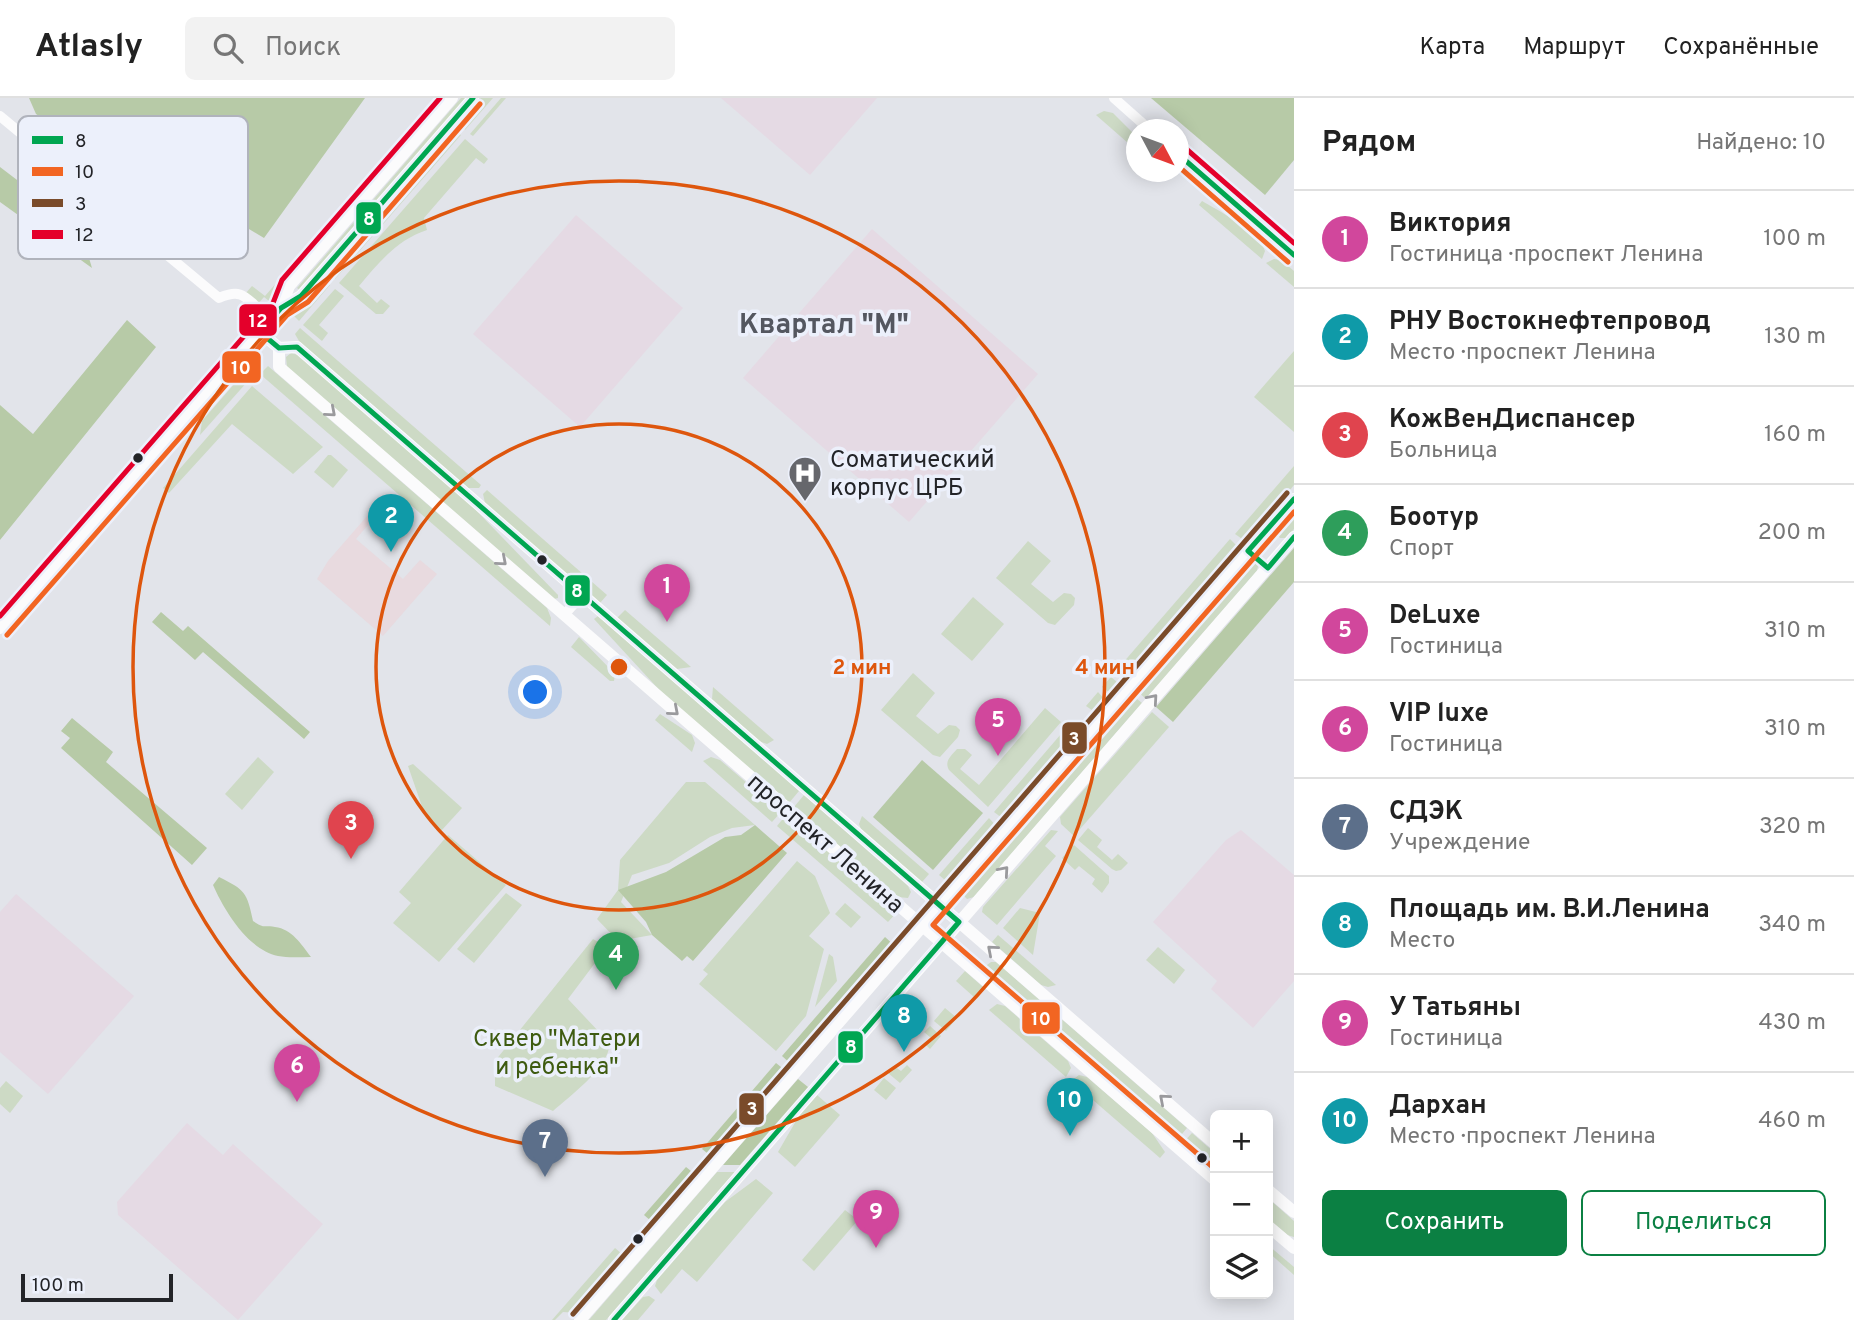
<!DOCTYPE html>
<html lang="ru">
<head>
<meta charset="utf-8">
<style>
  :root { --surface:#fff; --page:#f2f2f2; --text:#222; --muted:#767676; --line:#e0e0e0; --accent:#0b8043 }
  body { margin:0; font-family:Overpass,sans-serif; background:var(--page); color:var(--text) }
  .controls { position:absolute; right:21px; bottom:21px; display:grid; overflow:hidden; border-radius:10px; box-shadow:0 4px 18px #0003 }
  .controls button { width:63px; height:63px; display:grid; place-items:center; padding:0; border:0; border-bottom:2px solid var(--line); background:var(--surface); color:var(--text); font:35px sans-serif }
  .compass { position:absolute; left:1126px; top:21px; width:63px; height:63px; border-radius:50%; background:var(--surface); box-shadow:0 4px 18px #0003; rotate:131deg }
  .scale { position:absolute; left:21px; bottom:18px; width:152px; box-sizing:border-box; padding-left:7px; border:4px solid #232428; border-top:0; font-size:19px; line-height:24px; white-space:nowrap; color:#232428; -webkit-text-stroke:5px #ecf0fb; paint-order:stroke }
  .you { position:absolute; left:536px; top:595px; width:24px; height:24px; margin:-18px; border:5px solid #fff; border-radius:50%; background:#1a73e8; box-shadow:0 0 0 10px #1a73e833 }
  .badge { display:grid; place-items:center; width:46px; height:46px; border-radius:50%; background:var(--accent); color:#fff; font-size:23px; font-weight:700 }
  .pin { position:absolute; translate:-50% -58px; filter:drop-shadow(0 2px 4px #0008) }
  .pin::after { content:''; position:absolute; top:37px; width:24px; height:21px; background:inherit; clip-path:polygon(0 0,100% 0,50% 100%) }
  .list { margin:0; padding:0; list-style:none }
  h2 { display:flex; justify-content:space-between; align-items:center; height:91px; margin:0; padding:0 28px; font-size:30px }
  h2 small { font-size:23px; font-weight:400; color:var(--muted) }
  .list li { display:grid; grid-template-columns:46px 1fr auto; gap:21px; align-items:center; box-sizing:border-box; height:98px; padding:0 28px; border-top:2px solid var(--line) }
  .list b { display:block; font-size:26px; white-space:nowrap }
  .list p { margin:0; font-size:23px; white-space:nowrap; color:var(--muted) }
  .list em { font-size:23px; font-style:normal; color:var(--muted) }
  .actions { display:flex; gap:14px; padding:21px 28px }
  .actions a { flex:1; padding:16px 0; border:2px solid var(--accent); border-radius:10px; text-align:center; font-size:24px; color:var(--accent) }
  .actions .main { background:var(--accent); color:#fff }
  .icon { flex:none; width:38px; height:38px; fill:none; stroke:currentColor; stroke-width:2; stroke-linecap:round; stroke-linejoin:round }
  .map { position:relative; flex:none; width:1294px; height:1222px; overflow:hidden }
  header { display:flex; align-items:center; gap:42px; box-sizing:border-box; height:98px; padding:0 35px; background:var(--surface); border-bottom:2px solid var(--line) }
  header strong { font-size:33px }
  nav { display:flex; gap:38px; margin-inline-start:auto; font-size:24px }
  .search { width:490px; height:63px; background:var(--page); display:flex; align-items:center; gap:18px; box-sizing:border-box; padding:0 24px; border-radius:10px; color:var(--muted); font-size:26px }
  main { display:flex }
  aside { flex:1; background:var(--surface) }
  .map>svg:first-child { display:block }
</style>
</head>
<body>
<header>
<strong>Atlasly</strong>
<div class="search"><svg class="icon" aria-label="search" viewBox="0 0 24 24"><circle cx="10" cy="10" r="6"/><path d="M15 15l6 6"/></svg>Поиск</div>
<nav><a>Карта</a><a>Маршрут</a><a>Сохранённые</a></nav>
</header>
<main>
<div class="map">
<svg width="1294" height="1222" viewBox="0 0 1294 1222">
  <rect width="100%" height="100%" fill="#e2e4ea"/>
  <polygon fill="#e8dadf" points="368,417 373,421 356,441 403,481 420,462 437,476 383,538 317,481 328,463"/>
  <g fill="#e5dae4">
    <polygon points="721,0 877,0 810,77"/>
    <polygon points="576,117 683,210 580,329 473,236"/>
    <polygon points="872,131 1038,276 909,424 743,280"/>
    <polygon points="1241,732 1294,777 1294,883 1253,930 1211,891 1217,883 1153,824 1226,742"/>
    <polygon points="16,796 134,898 48,996 0,954 0,814"/>
    <polygon points="187,1025 223,1057 233,1046 323,1126 238,1222 118,1117 117,1104"/>
  </g>
  <g fill="#cddac5">
    <polygon points="461,0 467,0 301,193 297,190"/>
    <polygon points="481,0 493,0 465,32 461,26 462,22"/>
    <polygon points="501,0 506,0 473,38 470,36"/>
    <polygon points="1104,13 1113,15 1136,38 1136,52 1096,17"/>
    <polygon points="456,34 461,37 335,181 331,175 332,171 450,35"/>
    <path d="M465 41 488 61 484 66 476 60 424 120 427 132C397 142 379 164 359 188L377 205 381 201 390 208 383 216H376L339 185Z"/>
    <polygon points="384,61 389,65 269,203 264,199 257,207 245,196 252,188 265,198"/>
    <path d="M1202 103C1219 113 1260 134 1265 153L1262 161 1199 107Z"/>
    <polygon points="1274,161 1281,162 1294,173 1294,189 1266,165"/>
    <polygon points="325,184 330,187 299,223 294,218 320,185"/>
    <polygon points="335,191 344,198 319,227 328,235 322,243 303,227"/>
    <polygon points="300,230 481,387 479,390 468,390 299,243 295,236"/>
    <polygon points="1294,253 1294,334 1254,299"/>
    <polygon points="291,255 298,257 470,406 558,497 558,500 554,501 287,269 286,259"/>
    <polygon points="268,268 547,510 551,520 550,528 260,276"/>
    <polygon points="242,277 248,283 200,337 202,323"/>
    <polygon points="252,288 323,349 293,376 232,326 169,395 163,390"/>
    <polygon points="328,357 331,357 348,372 333,390 314,374"/>
    <polygon points="1294,368 1294,387 1250,442 1245,443 1235,436"/>
    <polygon points="487,392 607,497 600,505 485,405 483,396"/>
    <polygon points="1294,409 1294,431 1286,440 1280,440 1275,434 1276,429"/>
    <polygon points="1230,441 1238,449 1237,457 1127,584 1115,574"/>
    <polygon points="1028,443 1051,463 1031,486 1053,504 1064,495 1071,496 1075,500 1074,507 1055,527 1048,525 996,480"/>
    <polygon points="1251,462 1258,468 1257,473 1146,601 1135,591 1246,464"/>
    <polygon points="973,499 1004,526 972,563 941,536"/>
    <polygon points="625,512 691,569 677,571 617,520"/>
    <polygon points="598,518 799,693 789,705 663,596 594,521"/>
    <polygon points="579,539 615,576 614,583 610,583 571,549"/>
    <polygon points="913,575 935,595 916,618 938,636 949,627 956,628 960,632 958,639 940,659 933,657 881,612"/>
    <polygon points="1111,579 1123,589 1115,596 1110,595 1102,589"/>
    <polygon points="713,589 774,642 767,646 759,643 712,601"/>
    <polygon points="1098,594 1106,603 1106,608 1099,617 1086,608"/>
    <polygon points="1131,596 1142,605 974,799 967,801 963,797 963,790"/>
    <path d="M1045 610 1061 624 988 709 949 672C944 663 951 658 957 651H965L972 657 960 671 979 687Z"/>
    <polygon points="1152,614 1169,629 1074,738 1061,726 1060,719"/>
    <polygon points="660,616 692,637 695,645 692,654 655,622"/>
    <polygon points="1061,636 1071,649 1009,720 1002,720 994,714"/>
    <polygon points="258,659 274,674 242,712 225,696"/>
    <polygon points="711,659 720,662 781,714 772,724 703,663"/>
    <polygon points="413,666 462,710 441,733 426,720 408,668"/>
    <polygon points="686,684 705,684 755,727 732,730 710,739 669,765 632,777 621,804 652,837 618,843 597,821 618,792 620,762"/>
    <polygon points="804,697 908,788 911,794 908,800 898,799 794,709"/>
    <polygon points="786,717 897,814 888,824 777,728"/>
    <polygon points="862,718 929,776 922,784 861,731 859,726"/>
    <polygon points="989,720 997,729 997,734 951,787 939,777"/>
    <polygon points="1088,730 1102,742 1097,749 1112,762 1118,756 1128,765 1121,772 1116,773 1112,771 1078,742"/>
    <polygon points="1051,732 1058,733 1045,748 1056,758 997,827 982,814 983,809"/>
    <polygon points="448,737 506,787 439,864 393,825 411,805 399,794"/>
    <polygon points="1074,747 1109,778 1109,785 1102,795 1092,786 1095,781 1079,768 1075,772 1062,760"/>
    <polygon points="797,763 815,778 830,815 809,838 824,851 806,918 776,953 699,886 708,876 703,872"/>
    <polygon points="506,795 522,807 474,865 457,851"/>
    <polygon points="845,805 861,819 851,830 835,816"/>
    <polygon points="1020,810 1040,815 1033,857 1003,830"/>
    <polygon points="998,837 1056,887 1048,889 1041,887 992,844"/>
    <path d="M593 841 607 849 568 901 601 936 609 950C605 972 570 998 553 1013L495 988V963Z"/>
    <polygon points="1158,849 1185,872 1174,886 1146,862"/>
    <polygon points="829,856 833,859 837,883 815,909"/>
    <polygon points="991,864 996,864 1187,1030 1177,1042 986,876 987,867"/>
    <polygon points="965,873 983,889 974,899 956,883"/>
    <polygon points="997,906 1005,908 1068,963 1071,970 1066,979 989,912"/>
    <polygon points="945,910 957,920 946,933 934,923"/>
    <polygon points="930,928 941,938 930,951 925,946 931,940 924,934"/>
    <polygon points="907,967 912,972 900,985 888,975 894,968 901,973"/>
    <polygon points="1079,977 1087,979 1152,1035 1165,1054 1160,1060 1071,983"/>
    <polygon points="884,980 896,990 886,1002 874,992"/>
    <polygon points="6,983 23,998 10,1015 0,1006 0,990"/>
    <polygon points="817,997 840,1017 795,1069 778,1054 800,1016"/>
    <polygon points="1192,1035 1215,1055 1215,1075 1182,1046"/>
    <polygon points="717,1074 735,1074 606,1222 589,1222"/>
    <polygon points="756,1081 773,1095 697,1184 682,1171 661,1196 655,1188 657,1182 725,1104"/>
    <polygon points="1268,1100 1294,1123 1294,1139 1287,1137 1268,1121"/>
    <polygon points="845,1112 858,1122 814,1173 802,1162"/>
    <polygon points="1268,1147 1294,1169 1294,1177 1268,1154"/>
    <polygon points="615,1150 622,1156 578,1215 563,1214 555,1222 552,1222"/>
    <polygon points="649,1198 655,1202 638,1222 622,1222 643,1199"/>
  </g>
  <g fill="#b7caa7">
    <polygon points="29,0 365,0 264,140 154,74 127,78 36,16"/>
    <polygon points="1151,0 1294,0 1294,62 1265,97"/>
    <polygon points="0,69 80,130 92,170 0,104"/>
    <polygon points="127,222 156,249 0,442 0,307 33,336"/>
    <polygon points="1294,450 1294,484 1173,624 1156,609"/>
    <polygon points="161,514 183,533 188,528 310,634 304,641 203,554 195,562 152,524"/>
    <polygon points="72,620 113,654 106,664 207,750 192,767 61,650 70,640 61,633"/>
    <polygon points="922,662 983,715 933,772 873,719"/>
    <polygon points="755,727 787,755 693,863 687,858 682,863 652,837 646,824 618,792 666,774 725,739 741,737"/>
    <path d="M219 779C245 792 247 794 253 823 265 831 263 827 275 829 292 831 301 846 311 859 300 859 288 860 278 858 248 852 224 812 213 787Z"/>
    <polygon points="885,839 895,848 792,967 782,958"/>
    <polygon points="776,965 786,973 712,1059 702,1051"/>
    <polygon points="798,981 808,989 740,1067 723,1067"/>
    <polygon points="686,1069 696,1077 651,1123 644,1117"/>
  </g>
  <g fill="none" stroke-linecap="round" stroke-linejoin="round">
    <g stroke="#fbfbfc" stroke-width="10">
      <polyline points="1114,0 1150,32"/>
      <path d="M0 18 219 200C242 190 245 199 262 214L260 234 0 531"/>
      <polyline points="1178,56 1294,157"/>
      <polyline points="564,517 582,497"/>
    </g>
    <g stroke="#fbfbfc" stroke-width="12">
      <polyline points="473,0 301,198 281,210 260,234 279,250 297,249 1215,1046"/>
      <polyline points="281,210 289,188 452,0"/>
      <polyline points="279,250 279,269 1215,1082"/>
      <polyline points="1268,1092 1294,1114"/>
      <polyline points="1268,1128 1294,1150"/>
      <polyline points="580,1222 1294,401"/>
      <polyline points="614,1222 1294,439"/>
    </g>
    <defs>
      <g id="bus-1">
        <polyline points="1178,56 1294,157"/>
        <polyline points="260,234 279,250 297,249 959,824 614,1222"/>
        <polyline points="260,234 281,210 301,198 473,0"/>
        <polyline points="1294,401 1248,453 1268,470 1294,439"/>
      </g>
      <g id="bus-2">
        <polyline points="1178,68 1288,164"/>
        <polyline points="7,537 287,217 308,204 480,6"/>
        <polyline points="1215,1071 933,827 1294,414"/>
      </g>
      <polyline id="bus-3" points="573,1216 1287,395"/>
      <g id="bus-4">
        <polyline points="1184,49 1294,145"/>
        <polyline points="0,518 273,205 282,182 440,0"/>
      </g>
    </defs>
    <use href="#bus-1" stroke="#ecf0fb" stroke-width="10"/>
    <use href="#bus-2" stroke="#ecf0fb" stroke-width="10"/>
    <use href="#bus-3" stroke="#ecf0fb" stroke-width="10"/>
    <use href="#bus-4" stroke="#ecf0fb" stroke-width="10"/>
    <use href="#bus-1" stroke="#00a651" stroke-width="5"/>
    <use href="#bus-2" stroke="#f26522" stroke-width="5"/>
    <use href="#bus-3" stroke="#7a4b2a" stroke-width="5"/>
    <use href="#bus-4" stroke="#e4002b" stroke-width="5"/>
  </g>
  <defs><path id="oneway-chevron" d="M-2-3.5L2.5 0L-2 3.5" fill="none" stroke-width="1.6" stroke-linecap="round" stroke-linejoin="round" transform="scale(1.75)"/></defs>
  <g stroke="#9a9a9d">
    <use href="#oneway-chevron" transform="translate(331 314) rotate(41)"/>
    <use href="#oneway-chevron" transform="translate(502 463) rotate(41)"/>
    <use href="#oneway-chevron" transform="translate(1153 601) rotate(-49)"/>
    <use href="#oneway-chevron" transform="translate(674 613) rotate(41)"/>
    <use href="#oneway-chevron" transform="translate(1004 773) rotate(-49)"/>
    <use href="#oneway-chevron" transform="translate(992 852) rotate(-139)"/>
    <use href="#oneway-chevron" transform="translate(1164 1001) rotate(-139)"/>
  </g>
  <g fill="none" stroke="#de560d" stroke-width="3.5">
    <circle cx="619" cy="569" r="243"/>
    <circle cx="619" cy="569" r="486"/>
  </g>
  <defs>
    <symbol id="hospital-pin" viewBox="-11 -11 22 30"><path d="M0 17L-7.5 6A9.5 9.5 0 1 1 7.5 6Z" fill="#66676c" stroke="#ecf0fb"/><path d="M-5-5h3v3.5h4V-5h3V5h-3V1.5h-4V5h-3Z" fill="#fff"/></symbol>
  </defs>
  <g fill-rule="evenodd">
    <use href="#hospital-pin" x="786" y="356" width="38" height="52"/>
  </g>
  <g fill="#232428" stroke="#ecf0fb" stroke-width="2.5">
    <circle cx="138" cy="360" r="6"/>
    <circle cx="542" cy="462" r="6"/>
    <circle cx="1202" cy="1060" r="6"/>
    <circle cx="638" cy="1141" r="6"/>
  </g>
  <g text-anchor="middle" stroke-width="7" stroke-linejoin="round" paint-order="stroke">
    <g font-size="24" fill="#232428" stroke="#ecf0fb" text-anchor="start">
      <text x="830" y="369">Соматический<tspan x="830" dy="28">корпус ЦРБ</tspan></text>
    </g>
    <g font-size="24" fill="#232428" stroke="#ecf0fb">
      <text transform="translate(826 745) rotate(41)" y="8">проспект Ленина</text>
    </g>
    <g font-size="24" fill="#3e5b11" stroke="#ecf0fb">
      <text x="557" y="948">Сквер "Матери<tspan x="557" dy="28">и ребенка"</tspan></text>
    </g>
    <g font-size="28" font-weight="bold" fill="#545760" stroke="#ecf0fb">
      <text x="824" y="235">Квартал "М"</text>
    </g>
  </g>
  <rect x="18" y="18" width="230" height="143" rx="10" fill="#ecf0fb" stroke="#b0b3bc" stroke-width="2"/>
  <rect x="32" y="38" width="31" height="8" fill="#00a651"/>
  <rect x="32" y="69" width="31" height="9" fill="#f26522"/>
  <rect x="32" y="101" width="31" height="8" fill="#7a4b2a"/>
  <rect x="32" y="132" width="31" height="9" fill="#e4002b"/>
  <g font-size="19" fill="#232428">
    <text x="75" y="49">8</text>
    <text x="75" y="80">10</text>
    <text x="75" y="112">3</text>
    <text x="75" y="143">12</text>
  </g>
  <circle cx="619" cy="569" r="10" fill="#de560d" stroke="#ecf0fb" stroke-width="3.5"/>
  <g font-size="21" text-anchor="middle" font-weight="bold" fill="#de560d" stroke="#ecf0fb" stroke-width="7" stroke-linejoin="round" paint-order="stroke">
    <text x="862" y="576">2 мин</text>
    <text x="1105" y="576">4 мин</text>
  </g>
  <g stroke="#ecf0fb" stroke-width="2.5">
    <rect x="355" y="103" width="27" height="34" rx="7" fill="#00a651"/>
    <rect x="238" y="205" width="40" height="34" rx="7" fill="#e4002b"/>
    <rect x="221" y="252" width="41" height="34" rx="7" fill="#f26522"/>
    <rect x="564" y="476" width="27" height="33" rx="7" fill="#00a651"/>
    <rect x="1061" y="623" width="27" height="34" rx="7" fill="#7a4b2a"/>
    <rect x="1021" y="903" width="40" height="34" rx="7" fill="#f26522"/>
    <rect x="837" y="932" width="27" height="34" rx="7" fill="#00a651"/>
    <rect x="738" y="994" width="27" height="34" rx="7" fill="#7a4b2a"/>
  </g>
  <g font-size="19" text-anchor="middle" font-weight="bold" fill="#fff">
    <text x="369" y="127">8</text>
    <text x="258" y="229">12</text>
    <text x="241" y="276">10</text>
    <text x="577" y="499">8</text>
    <text x="1074" y="647">3</text>
    <text x="1041" y="927">10</text>
    <text x="851" y="955">8</text>
    <text x="752" y="1017">3</text>
  </g>
</svg>
<div class="controls">
<button>+</button>
<button>−</button>
<button><svg class="icon" aria-label="layers" viewBox="0 0 24 24"><path d="M12 4l9 5-9 5-9-5zM3 14l9 5 9-5"/></svg></button>
</div>
<svg class="compass" viewBox="-18 -18 36 36"><path d="M0-13l5 13h-10z" fill="#e53935"/><path d="M0 13l5-13h-10z" fill="#767676"/></svg>
<div class="scale">100 m</div>
<div class="you"></div>
<div class="pin badge" style="left:667px;top:524px;background:#d1479c">1</div>
<div class="pin badge" style="left:391px;top:454px;background:#0f9aa8">2</div>
<div class="pin badge" style="left:351px;top:761px;background:#e0444e">3</div>
<div class="pin badge" style="left:616px;top:892px;background:#2e9e5b">4</div>
<div class="pin badge" style="left:998px;top:658px;background:#d1479c">5</div>
<div class="pin badge" style="left:297px;top:1004px;background:#d1479c">6</div>
<div class="pin badge" style="left:545px;top:1079px;background:#5c6f8a">7</div>
<div class="pin badge" style="left:904px;top:954px;background:#0f9aa8">8</div>
<div class="pin badge" style="left:876px;top:1150px;background:#d1479c">9</div>
<div class="pin badge" style="left:1070px;top:1038px;background:#0f9aa8">10</div>
</div>
<aside>
<h2>Рядом<small>Найдено: 10</small></h2>
<ul class="list">
<li><span class="badge" style="background:#d1479c">1</span><div><b>Виктория</b><p>Гостиница · проспект Ленина</p></div><em>100 m</em></li>
<li><span class="badge" style="background:#0f9aa8">2</span><div><b>РНУ Востокнефтепровод</b><p>Место · проспект Ленина</p></div><em>130 m</em></li>
<li><span class="badge" style="background:#e0444e">3</span><div><b>КожВенДиспансер</b><p>Больница</p></div><em>160 m</em></li>
<li><span class="badge" style="background:#2e9e5b">4</span><div><b>Боотур</b><p>Спорт</p></div><em>200 m</em></li>
<li><span class="badge" style="background:#d1479c">5</span><div><b>DeLuxe</b><p>Гостиница</p></div><em>310 m</em></li>
<li><span class="badge" style="background:#d1479c">6</span><div><b>VIP luxe</b><p>Гостиница</p></div><em>310 m</em></li>
<li><span class="badge" style="background:#5c6f8a">7</span><div><b>СДЭК</b><p>Учреждение</p></div><em>320 m</em></li>
<li><span class="badge" style="background:#0f9aa8">8</span><div><b>Площадь им. В.И.Ленина</b><p>Место</p></div><em>340 m</em></li>
<li><span class="badge" style="background:#d1479c">9</span><div><b>У Татьяны</b><p>Гостиница</p></div><em>430 m</em></li>
<li><span class="badge" style="background:#0f9aa8">10</span><div><b>Дархан</b><p>Место · проспект Ленина</p></div><em>460 m</em></li>
</ul>
<div class="actions"><a class="main">Сохранить</a><a>Поделиться</a></div>
</aside>
</main>
</body>
</html>
